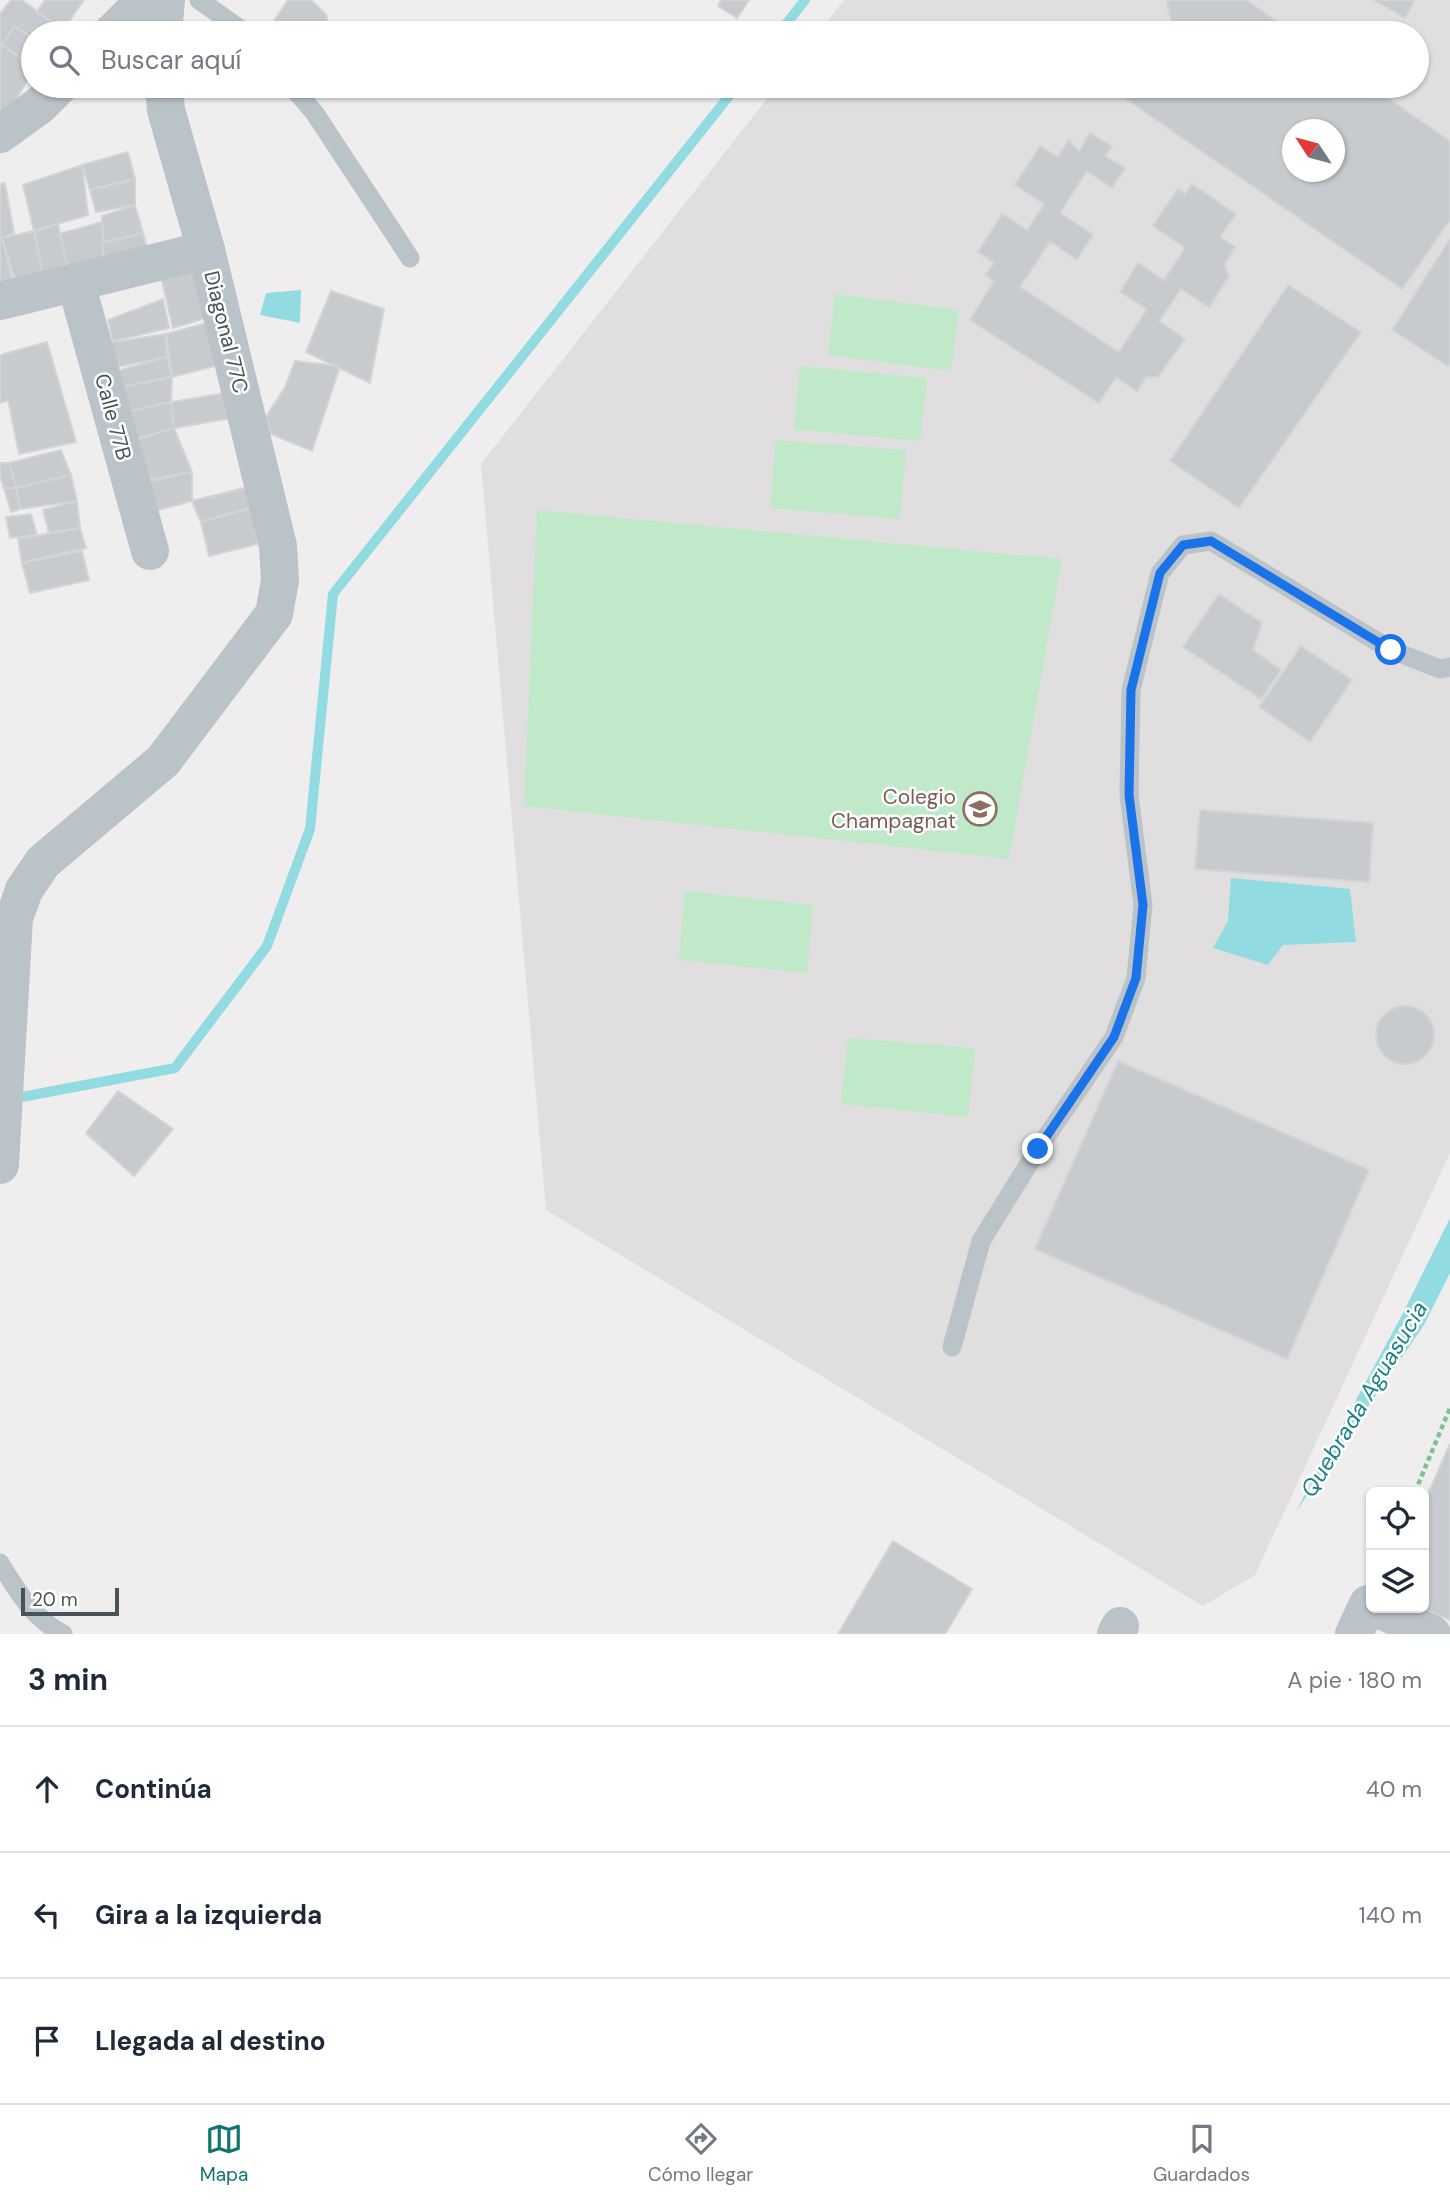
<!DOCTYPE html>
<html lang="es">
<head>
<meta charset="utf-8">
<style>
  :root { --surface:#fff; --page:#f6f6f7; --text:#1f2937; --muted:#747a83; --line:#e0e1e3; --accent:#0f766e }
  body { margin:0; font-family:"DM Sans",sans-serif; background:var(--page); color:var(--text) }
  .controls { position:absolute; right:21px; bottom:21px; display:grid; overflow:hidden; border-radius:10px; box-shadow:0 2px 5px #0004 }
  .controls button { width:63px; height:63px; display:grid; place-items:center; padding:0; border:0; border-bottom:2px solid var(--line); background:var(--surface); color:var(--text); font:35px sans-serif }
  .compass { position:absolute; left:1282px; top:119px; width:63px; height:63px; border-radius:50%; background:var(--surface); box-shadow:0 2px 5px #0004; rotate:306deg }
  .scale { position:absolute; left:21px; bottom:18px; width:98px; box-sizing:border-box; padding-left:7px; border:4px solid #485358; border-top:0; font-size:19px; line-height:24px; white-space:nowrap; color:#485358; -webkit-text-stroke:5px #fff; paint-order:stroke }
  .stop { position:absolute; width:21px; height:21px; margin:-16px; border:5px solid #1a73e8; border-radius:50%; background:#fff }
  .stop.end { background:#1a73e8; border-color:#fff; box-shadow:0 2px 7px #0008 }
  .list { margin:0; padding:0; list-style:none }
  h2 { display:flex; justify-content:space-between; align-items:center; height:91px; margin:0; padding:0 28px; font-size:30px }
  h2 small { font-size:23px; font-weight:400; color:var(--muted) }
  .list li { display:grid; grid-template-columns:46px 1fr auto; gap:21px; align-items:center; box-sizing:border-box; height:126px; padding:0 28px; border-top:2px solid var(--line) }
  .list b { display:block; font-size:26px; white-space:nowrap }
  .list em { font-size:23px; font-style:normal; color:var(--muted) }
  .icon { flex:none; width:38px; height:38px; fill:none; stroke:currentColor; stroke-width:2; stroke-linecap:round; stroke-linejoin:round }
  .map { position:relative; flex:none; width:1450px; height:1634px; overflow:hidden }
  .search { position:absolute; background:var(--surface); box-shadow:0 2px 5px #0004; left:21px; right:21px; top:21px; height:77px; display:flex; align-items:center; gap:18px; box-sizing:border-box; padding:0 24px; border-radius:38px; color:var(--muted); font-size:26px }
  .sheet { height:469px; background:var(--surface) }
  nav { display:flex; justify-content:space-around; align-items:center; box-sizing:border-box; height:98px; border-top:2px solid var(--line); background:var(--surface); font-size:19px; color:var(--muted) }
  nav a { display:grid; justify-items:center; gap:4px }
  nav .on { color:var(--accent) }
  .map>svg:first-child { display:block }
</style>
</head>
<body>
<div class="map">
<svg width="1450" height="1634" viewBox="0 0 1450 1634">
  <rect width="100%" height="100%" fill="#f0edee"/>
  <path fill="#e0dedf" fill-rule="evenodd" d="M844 0H1450V1153L1255 1575 1203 1606 546 1210 481 464 777 86H1417V33H818ZM1292 130H1334V172H1292Z"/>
  <g fill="#c0e9ca">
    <polygon points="835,294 959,310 951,371 828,355"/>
    <polygon points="800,366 927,378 920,441 794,429"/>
    <polygon points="776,440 906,450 900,519 770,508"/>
    <polygon points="537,510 1062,559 1009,859 524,806"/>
    <polygon points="685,891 813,905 807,973 679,960"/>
    <polygon points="848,1038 975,1048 968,1117 841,1104"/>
  </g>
  <g fill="#92dce1">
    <polygon points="301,290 300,323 260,315 266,293"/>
    <polygon points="1231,878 1350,889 1356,942 1283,945 1268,965 1213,948 1228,921"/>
    <polygon points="1450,1218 1450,1273 1424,1325 1295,1513 1403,1313"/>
  </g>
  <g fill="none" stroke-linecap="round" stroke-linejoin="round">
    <g stroke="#92dce1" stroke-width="10">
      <polyline points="779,33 805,0"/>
      <polyline points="11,1099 175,1068 267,946 310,829 333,594 737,86"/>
    </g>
  </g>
  <g fill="#c8cbce" stroke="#d2d4d8" stroke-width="2" fill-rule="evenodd">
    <polygon points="11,0 22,0 63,30 61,33 33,33 33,39 14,26 2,45 0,43 0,14"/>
    <polygon points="45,0 84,0 63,30 37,12"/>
    <polygon points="288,0 311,0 326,14 330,33 272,33 268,30"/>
    <polygon points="721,0 749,0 737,18 718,6"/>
    <polygon points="1167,0 1246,0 1294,33 1169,33 1172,30"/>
    <polygon points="1374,0 1415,0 1405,18"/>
    <polygon points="14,26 33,39 33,66 2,45"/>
    <polygon points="2,45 33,66 33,72 0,124 0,48"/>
    <path d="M1107 86H1370L1450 141V220L1402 289ZM1292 130H1334V172H1292Z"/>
    <polygon points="1090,133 1112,146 1105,156 1125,168 1112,188 1087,171 1060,213 1093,235 1077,260 1050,241 1020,287 1119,352 1147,309 1120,292 1138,263 1164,280 1185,248 1153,226 1178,189 1185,194 1192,184 1236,214 1220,237 1235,247 1224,265 1229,276 1209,307 1181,289 1159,321 1185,339 1158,377 1146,377 1137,391 1116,377 1099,403 970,320 994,281 985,275 994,263 978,252 1002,214 1027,230 1044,204 1015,185 1040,146 1058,157 1069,140 1079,151"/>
    <polygon points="128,152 135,179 90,190 82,165"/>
    <polygon points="82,165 88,215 34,231 23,185"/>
    <polygon points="135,179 135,205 96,212 90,190"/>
    <polygon points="5,183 14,233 0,238 0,184"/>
    <polygon points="135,205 143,233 102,243 102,216"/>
    <polygon points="102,222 106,268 69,275 59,234"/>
    <polygon points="58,224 69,275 44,281 34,231"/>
    <polygon points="34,231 44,281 17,287 2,238"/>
    <polygon points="143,233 149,255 106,268 102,243"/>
    <polygon points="0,238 2,238 15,291 0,294"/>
    <polygon points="1450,239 1450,363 1448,366 1392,330"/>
    <polygon points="202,267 213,316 173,328 161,277"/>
    <polygon points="1288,285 1361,332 1239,508 1170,461"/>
    <polygon points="331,291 384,309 370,383 306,352"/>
    <polygon points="163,299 169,328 113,341 108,320"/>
    <polygon points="214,321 223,364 172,377 166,334"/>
    <polygon points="166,334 167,357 112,368 108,343"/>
    <polygon points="47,342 76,442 19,454 8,400 0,403 0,355"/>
    <polygon points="167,357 172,377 122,387 113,372"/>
    <polygon points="295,361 340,366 312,451 271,434 266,417 285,387"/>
    <polygon points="172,377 171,402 127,412 122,387"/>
    <polygon points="232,392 238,417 174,428 171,402"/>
    <polygon points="171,402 174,428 130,440 121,413"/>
    <polygon points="174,428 192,472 141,481 130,442"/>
    <polygon points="61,450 71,475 16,488 9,463"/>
    <polygon points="0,463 9,463 16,488 4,488 0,476"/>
    <polygon points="192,472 192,501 151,512 142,483"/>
    <polygon points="71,475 77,501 20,509 16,488"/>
    <polygon points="248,487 251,508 201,522 192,501"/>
    <polygon points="253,487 251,508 201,522 192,501"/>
    <polygon points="4,488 16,488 20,509 11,512"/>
    <polygon points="77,501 80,528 49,533 43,510"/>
    <polygon points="251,508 258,544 209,556 201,522"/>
    <polygon points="31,514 37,535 10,538 6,517"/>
    <polygon points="80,528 86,548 22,563 18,539"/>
    <polygon points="82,551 89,580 30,593 22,563"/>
    <polygon points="1219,594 1262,623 1253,650 1281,670 1261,699 1183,647"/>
    <polygon points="1301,646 1352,680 1310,742 1259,707"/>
    <polygon points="1200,810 1373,823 1369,882 1195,869"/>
    <circle cx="1405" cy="1035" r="29"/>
    <polygon points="1118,1061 1369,1170 1287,1359 1035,1249"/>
    <polygon points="118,1091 173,1129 134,1176 86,1133"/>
    <polygon points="1450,1444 1450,1620 1422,1608 1424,1608 1424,1503"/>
    <polygon points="893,1541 972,1589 945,1634 838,1634"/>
  </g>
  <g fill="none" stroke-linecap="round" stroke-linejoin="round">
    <polyline stroke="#7cc396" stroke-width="4.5" stroke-dasharray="5 3.5" stroke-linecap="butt" points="1415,1492 1450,1408"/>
    <g stroke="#bac3c8" stroke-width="19">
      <polyline points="199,0 246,33"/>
      <polyline points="291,86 314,112 410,258"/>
      <polyline points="952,1347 981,1241 1038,1149 1114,1037 1136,978 1143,905 1129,795 1131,690 1160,573 1183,545 1211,541 1391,650 1440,669 1450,667"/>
      <path d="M0 1563C17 1591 33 1618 63 1634"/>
    </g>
    <g stroke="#bac3c8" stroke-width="38">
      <polyline points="112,33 145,0"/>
      <polyline points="163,33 166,0"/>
      <polyline points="0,134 40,105 59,86"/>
      <polyline points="76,283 150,551"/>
      <polyline points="0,301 206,250"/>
      <polyline points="0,1165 14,918 24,890 43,862 163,761 274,614 280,580 278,546 206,250 166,110 164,86"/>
      <polyline points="1377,1608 1432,1634"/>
      <polyline points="1116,1634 1120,1626"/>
      <polyline points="1354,1634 1368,1604 1371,1605"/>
    </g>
  </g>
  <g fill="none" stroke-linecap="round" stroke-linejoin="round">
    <polyline stroke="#1a73e8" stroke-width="9" points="1038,1149 1114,1037 1136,978 1143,905 1129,795 1131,690 1160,573 1183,545 1211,541 1391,650"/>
  </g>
  <defs>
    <symbol id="school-ring" viewBox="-11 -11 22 22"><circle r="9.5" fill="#fff" stroke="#8d6e63" stroke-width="1.5"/><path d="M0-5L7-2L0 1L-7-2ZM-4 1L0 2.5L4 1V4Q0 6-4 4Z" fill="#8d6e63"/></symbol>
  </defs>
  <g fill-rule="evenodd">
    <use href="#school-ring" x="961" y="790" width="38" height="38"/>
  </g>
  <g text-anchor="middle" stroke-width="5" stroke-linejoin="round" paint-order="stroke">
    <g font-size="21" fill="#485358" stroke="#fff">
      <text transform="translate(226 332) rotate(76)" y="7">Diagonal 77C</text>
      <text transform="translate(113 417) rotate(75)" y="7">Calle 77B</text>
    </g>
    <g font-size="21" fill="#785e54" stroke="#fff" text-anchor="end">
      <text x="956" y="804">Colegio<tspan x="956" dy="24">Champagnat</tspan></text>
    </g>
    <g font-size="23" font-style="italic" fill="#1b828a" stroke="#fff">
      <text transform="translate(1364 1399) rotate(-59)" y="8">Quebrada Aguasucia</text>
    </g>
  </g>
</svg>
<div class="controls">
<button><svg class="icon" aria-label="locate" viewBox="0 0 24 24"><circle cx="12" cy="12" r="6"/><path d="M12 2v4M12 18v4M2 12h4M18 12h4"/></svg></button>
<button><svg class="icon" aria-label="layers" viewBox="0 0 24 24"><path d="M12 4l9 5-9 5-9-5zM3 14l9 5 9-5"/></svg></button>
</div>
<svg class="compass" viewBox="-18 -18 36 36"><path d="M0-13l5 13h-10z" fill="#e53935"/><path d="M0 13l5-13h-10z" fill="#747a83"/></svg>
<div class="scale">20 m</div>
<div class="stop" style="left:1391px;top:650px"></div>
<div class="stop end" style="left:1038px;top:1149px"></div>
<div class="search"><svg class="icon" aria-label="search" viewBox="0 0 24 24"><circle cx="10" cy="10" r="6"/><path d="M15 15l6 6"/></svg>Buscar aquí</div>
</div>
<section class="sheet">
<h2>3 min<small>A pie · 180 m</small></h2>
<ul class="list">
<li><svg class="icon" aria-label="ahead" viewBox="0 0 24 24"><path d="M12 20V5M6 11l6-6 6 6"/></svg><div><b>Continúa</b></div><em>40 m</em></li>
<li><svg class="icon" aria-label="left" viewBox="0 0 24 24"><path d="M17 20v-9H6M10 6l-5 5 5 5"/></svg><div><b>Gira a la izquierda</b></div><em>140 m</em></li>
<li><svg class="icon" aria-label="arrive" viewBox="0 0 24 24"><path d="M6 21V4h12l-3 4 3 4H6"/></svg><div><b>Llegada al destino</b></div></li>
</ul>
</section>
<nav>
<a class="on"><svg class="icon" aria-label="map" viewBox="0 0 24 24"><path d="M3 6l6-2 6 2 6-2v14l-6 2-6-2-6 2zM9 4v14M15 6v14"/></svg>Mapa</a>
<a><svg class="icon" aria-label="directions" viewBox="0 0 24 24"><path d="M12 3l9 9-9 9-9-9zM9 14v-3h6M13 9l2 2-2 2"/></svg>Cómo llegar</a>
<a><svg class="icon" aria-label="saved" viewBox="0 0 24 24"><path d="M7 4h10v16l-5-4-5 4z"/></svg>Guardados</a>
</nav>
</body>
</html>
